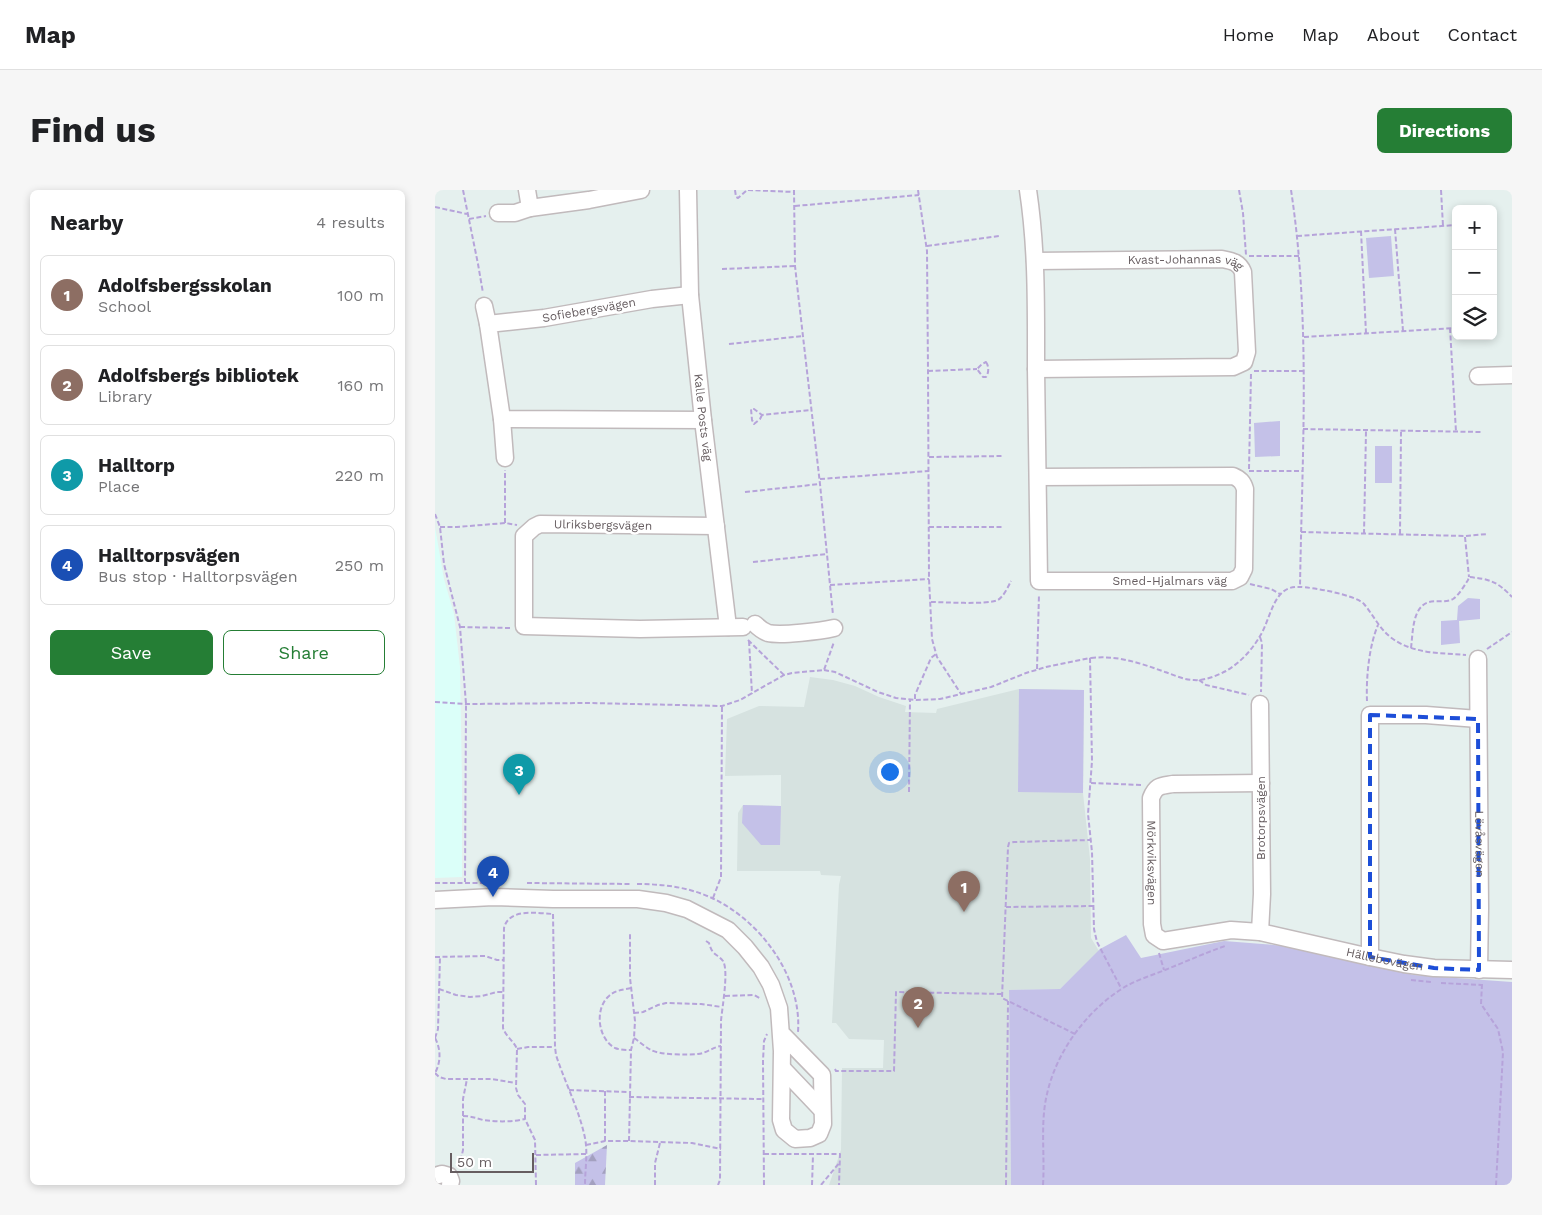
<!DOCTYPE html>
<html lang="en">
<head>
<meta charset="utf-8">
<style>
  :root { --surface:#fff; --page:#f6f6f6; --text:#202124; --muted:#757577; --line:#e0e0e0; --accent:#257e35 }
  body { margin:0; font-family:"Work Sans",sans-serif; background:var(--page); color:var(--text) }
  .controls { position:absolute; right:15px; top:15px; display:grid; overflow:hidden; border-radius:8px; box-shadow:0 2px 8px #0003 }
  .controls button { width:45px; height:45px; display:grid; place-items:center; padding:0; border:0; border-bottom:1px solid var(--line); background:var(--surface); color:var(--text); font:25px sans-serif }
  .scale { position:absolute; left:15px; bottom:12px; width:84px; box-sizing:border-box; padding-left:5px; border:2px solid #665d60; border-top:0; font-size:14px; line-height:18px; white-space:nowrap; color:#665d60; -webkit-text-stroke:4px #fff; paint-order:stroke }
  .you { position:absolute; left:454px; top:581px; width:18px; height:18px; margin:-12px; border:4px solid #fff; border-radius:50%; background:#1a73e8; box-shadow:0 0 0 8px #1a73e833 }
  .badge { display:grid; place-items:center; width:32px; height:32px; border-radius:50%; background:var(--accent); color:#fff; font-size:16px; font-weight:700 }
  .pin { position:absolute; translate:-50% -41px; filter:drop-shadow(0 1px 2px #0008) }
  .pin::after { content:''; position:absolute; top:26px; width:18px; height:15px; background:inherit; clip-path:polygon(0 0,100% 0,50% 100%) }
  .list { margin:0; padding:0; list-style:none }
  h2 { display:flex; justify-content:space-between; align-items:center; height:65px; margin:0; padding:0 20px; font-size:21px }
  h2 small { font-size:16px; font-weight:400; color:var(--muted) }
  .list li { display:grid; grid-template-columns:32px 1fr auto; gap:15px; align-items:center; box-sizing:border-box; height:80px; margin:0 10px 10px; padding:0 10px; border:1px solid var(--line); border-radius:8px }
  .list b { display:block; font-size:19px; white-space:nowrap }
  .list p { margin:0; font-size:16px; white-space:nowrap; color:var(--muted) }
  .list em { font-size:16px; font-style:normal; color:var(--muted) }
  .actions { display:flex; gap:10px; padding:15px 20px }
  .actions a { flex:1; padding:11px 0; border:1px solid var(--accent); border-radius:8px; text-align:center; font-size:18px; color:var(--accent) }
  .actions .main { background:var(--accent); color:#fff }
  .icon { flex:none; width:28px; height:28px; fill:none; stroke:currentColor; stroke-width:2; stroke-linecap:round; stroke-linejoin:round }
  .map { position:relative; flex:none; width:1077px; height:995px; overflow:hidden; border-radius:8px }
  header { display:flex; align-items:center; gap:30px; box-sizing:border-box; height:70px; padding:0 25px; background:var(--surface); border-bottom:1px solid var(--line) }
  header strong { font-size:24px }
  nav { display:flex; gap:28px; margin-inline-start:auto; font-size:18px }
  .intro { display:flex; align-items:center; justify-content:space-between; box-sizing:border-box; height:120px; padding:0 30px }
  h1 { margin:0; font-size:35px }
  .button { padding:12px 22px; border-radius:8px; background:var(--accent); color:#fff; font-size:18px; font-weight:700 }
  main { display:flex; gap:30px; padding:0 30px }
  aside { flex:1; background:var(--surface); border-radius:8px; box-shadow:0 2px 8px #0003 }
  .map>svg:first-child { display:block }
</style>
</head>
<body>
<header>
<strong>Map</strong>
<nav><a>Home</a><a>Map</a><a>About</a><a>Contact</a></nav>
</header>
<div class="intro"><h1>Find us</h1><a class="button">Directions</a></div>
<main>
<aside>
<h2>Nearby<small>4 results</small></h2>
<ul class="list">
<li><span class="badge" style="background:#8d6e63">1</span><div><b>Adolfsbergsskolan</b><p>School</p></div><em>100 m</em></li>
<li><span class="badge" style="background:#8d6e63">2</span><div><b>Adolfsbergs bibliotek</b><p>Library</p></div><em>160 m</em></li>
<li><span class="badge" style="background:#0f9aa8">3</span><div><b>Halltorp</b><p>Place</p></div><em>220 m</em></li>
<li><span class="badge" style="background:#1a4fb4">4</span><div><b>Halltorpsvägen</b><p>Bus stop · Halltorpsvägen</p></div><em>250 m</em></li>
</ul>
<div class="actions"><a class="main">Save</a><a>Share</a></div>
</aside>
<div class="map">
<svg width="1077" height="995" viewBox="0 0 1077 995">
  <defs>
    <pattern id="forest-firs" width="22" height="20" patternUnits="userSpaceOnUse" patternTransform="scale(1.25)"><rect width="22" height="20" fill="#c4c1e8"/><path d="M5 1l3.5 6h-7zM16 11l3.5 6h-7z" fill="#a3a0bf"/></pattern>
  </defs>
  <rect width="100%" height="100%" fill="#e5f0ee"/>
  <polygon fill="#dbfff9" points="0,337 9,389 19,424 25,477 27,593 27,687 0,688"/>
  <polygon fill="#d6e2e0" points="375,487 398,490 420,496 444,507 471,516 470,522 501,523 502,519 584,499 649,500 648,603 655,669 656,748 664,761 625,799 574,800 576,995 394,995 406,960 407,878 448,878 449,850 414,849 401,833 397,833 404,695 406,686 386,685 385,681 302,681 303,623 308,615 346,616 346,585 290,586 292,529 324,516 369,517"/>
  <g fill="#c4c1e8">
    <polygon points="956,46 959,86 934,88 931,48"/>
    <polygon points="845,231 845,266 820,267 819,233"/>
    <rect x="940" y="256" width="17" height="37"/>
    <polygon points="1033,408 1045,409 1045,429 1024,431 1025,453 1006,455 1006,431 1022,430 1023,416"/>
    <polygon points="584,499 649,500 648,603 583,602"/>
    <polygon points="308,615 346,616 345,655 326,655 307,633"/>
    <polygon points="691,745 706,768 789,751 852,756 979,785 1077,792 1077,995 576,995 574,800 625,799 665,759"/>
  </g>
  <polygon fill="url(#forest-firs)" points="172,955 170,995 140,995 140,973"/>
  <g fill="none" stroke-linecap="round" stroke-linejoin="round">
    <defs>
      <g id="minor">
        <polyline points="92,0 95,18 154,10 206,0"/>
        <path id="s1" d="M253 0 255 105 268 230 293 437"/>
        <path id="s2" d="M593 0C602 59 601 119 601 179 602 249 603 320 604 390V391H797L805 387 809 379 810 299C808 292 805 289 798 286L603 287"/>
        <polyline points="63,23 80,23 95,18"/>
        <path id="s3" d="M600 71 787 69C797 71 804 72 808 82L812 162 809 172 798 177 601 179"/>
        <polyline points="255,105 217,109 109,128 53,134 67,229 268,230"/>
        <polyline points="49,116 53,134"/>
        <polyline points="1043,186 1077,185"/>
        <polyline points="67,229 70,268"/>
        <polyline points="281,336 105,334 99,337 89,346 89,436 205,439 308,437"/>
        <path d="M320 434C324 438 328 441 333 443 346 446 386 441 399 438"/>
        <path id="s4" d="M1043 469 1045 718 1044 780"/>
        <path id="s5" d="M826 593 738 594C726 596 721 595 716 608L717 734 719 745 728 751 796 740 825 742 935 767 969 774 999 778 1077 780"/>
        <polyline points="0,710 58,707 118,709 203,709 231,713 252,719 293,740 310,757 326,777 336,795 344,818 347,861 346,930 349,940 360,949 375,948 384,944 388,934 387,885 347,844"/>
        <polyline points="825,742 827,704 825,514"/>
        <polyline points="935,767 935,525 991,525 1043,529"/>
        <polyline points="348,879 387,920"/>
        <polyline points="0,986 7,984 14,986 16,991 15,995"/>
      </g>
    </defs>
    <use href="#minor" stroke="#c1babc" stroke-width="19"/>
    <g stroke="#b6a3da" stroke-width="2" stroke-dasharray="5 2.5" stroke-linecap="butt">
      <polyline points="28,0 43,74 48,103"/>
      <polyline points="300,0 301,7 303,8 312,0"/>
      <polyline points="313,0 359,2"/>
      <polyline points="359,0 360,76 363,103 385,294 398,425"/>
      <polyline points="483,0 492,61 493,181 494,389 497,449 502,467 526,504"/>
      <polyline points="804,0 808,23 811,65"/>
      <path d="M856 0C876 131 867 265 865 397"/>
      <polyline points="1006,0 1008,36"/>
      <polyline points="360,16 484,5"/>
      <polyline points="0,17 32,24"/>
      <polyline points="34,29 51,26"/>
      <polyline points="960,39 968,141"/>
      <polyline points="926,41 931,143"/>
      <polyline points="862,46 1021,35"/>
      <polyline points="492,56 564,46"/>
      <polyline points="814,66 864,66"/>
      <polyline points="287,79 360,76"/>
      <polyline points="1015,138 1021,242"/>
      <polyline points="869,147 1021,138"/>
      <polyline points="294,154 368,146"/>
      <path d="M551 172C554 176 554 183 551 187H548L542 179 547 174Z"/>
      <polyline points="493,181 542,179"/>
      <polyline points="819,181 869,181"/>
      <polyline points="327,225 325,229 319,234 317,230 316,219 319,219 327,225 376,220"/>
      <polyline points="868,239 1046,242"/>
      <polyline points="494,267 569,266"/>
      <polyline points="814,279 816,184"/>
      <polyline points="814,281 867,281"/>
      <polyline points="385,289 494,281"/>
      <polyline points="310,302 385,294"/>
      <polyline points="0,324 5,337 9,374 25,437 31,514 30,692"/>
      <polyline points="70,333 70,280"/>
      <polyline points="5,337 22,337 70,333 82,335"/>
      <polyline points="494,337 568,337"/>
      <polyline points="866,342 1030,346 1053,344"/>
      <polyline points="929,344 931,241"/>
      <polyline points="965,344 966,242"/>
      <polyline points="1030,347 1034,387"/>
      <polyline points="318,372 392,364"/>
      <polyline points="815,394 836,399 845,404"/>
      <polyline points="395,395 494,389"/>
      <path d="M496 412C508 412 553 415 563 410 569 406 573 397 576 391"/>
      <polyline points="25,437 75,438"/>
      <polyline points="825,447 827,453 826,502"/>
      <polyline points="313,450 349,485"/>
      <polyline points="314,451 317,504"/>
      <path d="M976 458C978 443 977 417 994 412 1001 410 1011 413 1018 409 1024 405 1029 396 1033 390L1034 387C1055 389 1063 392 1077 407"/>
      <polyline points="1052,459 1077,442"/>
      <path d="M656 468C682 465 705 473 730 482 739 485 749 490 759 490 769 491 781 486 791 481 805 473 817 460 825 446 836 429 838 395 864 397 877 397 921 405 929 414 939 426 945 440 958 449 979 464 1007 463 1031 465"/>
      <polyline points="602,479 604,404"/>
      <polyline points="389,480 400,482 443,502 461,508 481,510 505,509 556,497 591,483 611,477 655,468 657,571 653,624 657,662 659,739 662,752 686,798"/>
      <polyline points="764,490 771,495 814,505"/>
      <polyline points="480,509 480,505 496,468 501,464"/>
      <path d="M932 511C931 488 934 456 943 435"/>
      <polyline points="0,512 31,514 155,513 287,516 305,510 349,485 357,483 389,480 399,452"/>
      <polyline points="656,593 708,595"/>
      <polyline points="474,602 475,509"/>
      <polyline points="0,693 55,693"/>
      <polyline points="92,693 195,694"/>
      <path d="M202 694C228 694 253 697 277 708 326 731 367 787 363 842"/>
      <polyline points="278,708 286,687 287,516"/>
      <polyline points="571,717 658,716"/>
      <path d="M118 724 120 857 121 865C130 893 144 919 150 948 153 963 150 980 150 995"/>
      <path d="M271 751 274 753C278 767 282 763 288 771 294 781 287 818 286 831L285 990 283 995"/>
      <polyline points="724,763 729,780"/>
      <polyline points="0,767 50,766 62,770 69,770"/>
      <polyline points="976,790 996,792"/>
      <polyline points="1006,793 1046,795"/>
      <polyline points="1047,794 1046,814 1063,839 1068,862 1061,995"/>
      <path d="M196 798C188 800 180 800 174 806 159 819 163 849 180 858 185 860 191 860 196 860"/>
      <polyline points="4,799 21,805 35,807 47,806 62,802 69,802"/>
      <polyline points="290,806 319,805 326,809"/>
      <polyline points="199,823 208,822 223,815 231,813 266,814 287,817"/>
      <polyline points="640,844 567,808 573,657 574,653 579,652 655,650"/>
      <polyline points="0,848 3,839 5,767"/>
      <path d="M0 848C6 859 6 872 0 883"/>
      <path d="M199 848C205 852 210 857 216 860 225 865 253 865 263 864 272 863 278 857 286 856"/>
      <polyline points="82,859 93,857 119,857"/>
      <polyline points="400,879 401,881 459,881 461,802 567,804"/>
      <polyline points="0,883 4,887 11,889 57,889 80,893"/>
      <polyline points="134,900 194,902"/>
      <polyline points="170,901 170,951"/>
      <polyline points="194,907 327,909"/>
      <path d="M28 926C35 926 41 928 48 930 62 932 77 932 90 929"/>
      <polyline points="194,951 196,860 199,848 200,831 195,788 195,744"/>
      <polyline points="151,955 170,951 194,951 257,953 286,959"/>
      <polyline points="329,964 405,964 404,995"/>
      <polyline points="101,965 151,964"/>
      <polyline points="24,978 28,960 28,909 32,889"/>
      <path d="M101 995 100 950 90 929V914L83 905 81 898 82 859C79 851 71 847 68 838L69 738C74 718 101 723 118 724"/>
      <polyline points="220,995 220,973 225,953"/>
      <polyline points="329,995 328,871 329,851 332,844"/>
      <polyline points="377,995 378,965"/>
      <polyline points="386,995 405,972"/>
      <polyline points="571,995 573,811"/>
      <path d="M608 995C610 965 605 933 612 904 621 863 650 823 685 800 698 791 715 786 730 780 750 772 770 763 790 756"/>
    </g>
    <use href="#minor" stroke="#fff" stroke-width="16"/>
  </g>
  <path fill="none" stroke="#1d4ed8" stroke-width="4" stroke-dasharray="10 6" stroke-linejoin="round" d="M935 525 1043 529 1044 780 999 778 935 767Z"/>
  <g text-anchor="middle" stroke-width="5" stroke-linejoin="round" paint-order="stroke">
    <g font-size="12" fill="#665d60" stroke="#fff">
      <text dy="4" stroke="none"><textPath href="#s3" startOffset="151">Kvast-Johannas väg</textPath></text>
      <text transform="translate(154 120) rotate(-10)" y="4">Sofiebergsvägen</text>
      <text dy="4" stroke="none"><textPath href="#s1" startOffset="228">Kalle Posts väg</textPath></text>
      <text transform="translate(168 335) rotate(1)" y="4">Ulriksbergsvägen</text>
      <text dy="4" stroke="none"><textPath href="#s2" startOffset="522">Smed-Hjalmars väg</textPath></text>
      <text transform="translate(826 628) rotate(-90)" y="4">Brotorpsvägen</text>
      <text dy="4" stroke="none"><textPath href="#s4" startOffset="185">Lövåsvägen</textPath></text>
      <text dy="4" stroke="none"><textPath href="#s5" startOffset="181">Mörkviksvägen</textPath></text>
      <text dy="4" stroke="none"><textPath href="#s5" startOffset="490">Hällebovägen</textPath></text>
    </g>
  </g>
</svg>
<div class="controls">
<button>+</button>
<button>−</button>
<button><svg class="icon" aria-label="layers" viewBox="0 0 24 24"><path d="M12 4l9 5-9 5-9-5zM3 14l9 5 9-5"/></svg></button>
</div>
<div class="scale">50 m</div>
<div class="you"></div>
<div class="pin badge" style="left:529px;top:722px;background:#8d6e63">1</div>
<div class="pin badge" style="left:483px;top:838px;background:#8d6e63">2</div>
<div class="pin badge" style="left:84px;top:605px;background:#0f9aa8">3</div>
<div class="pin badge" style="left:58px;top:707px;background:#1a4fb4">4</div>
</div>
</main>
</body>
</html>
